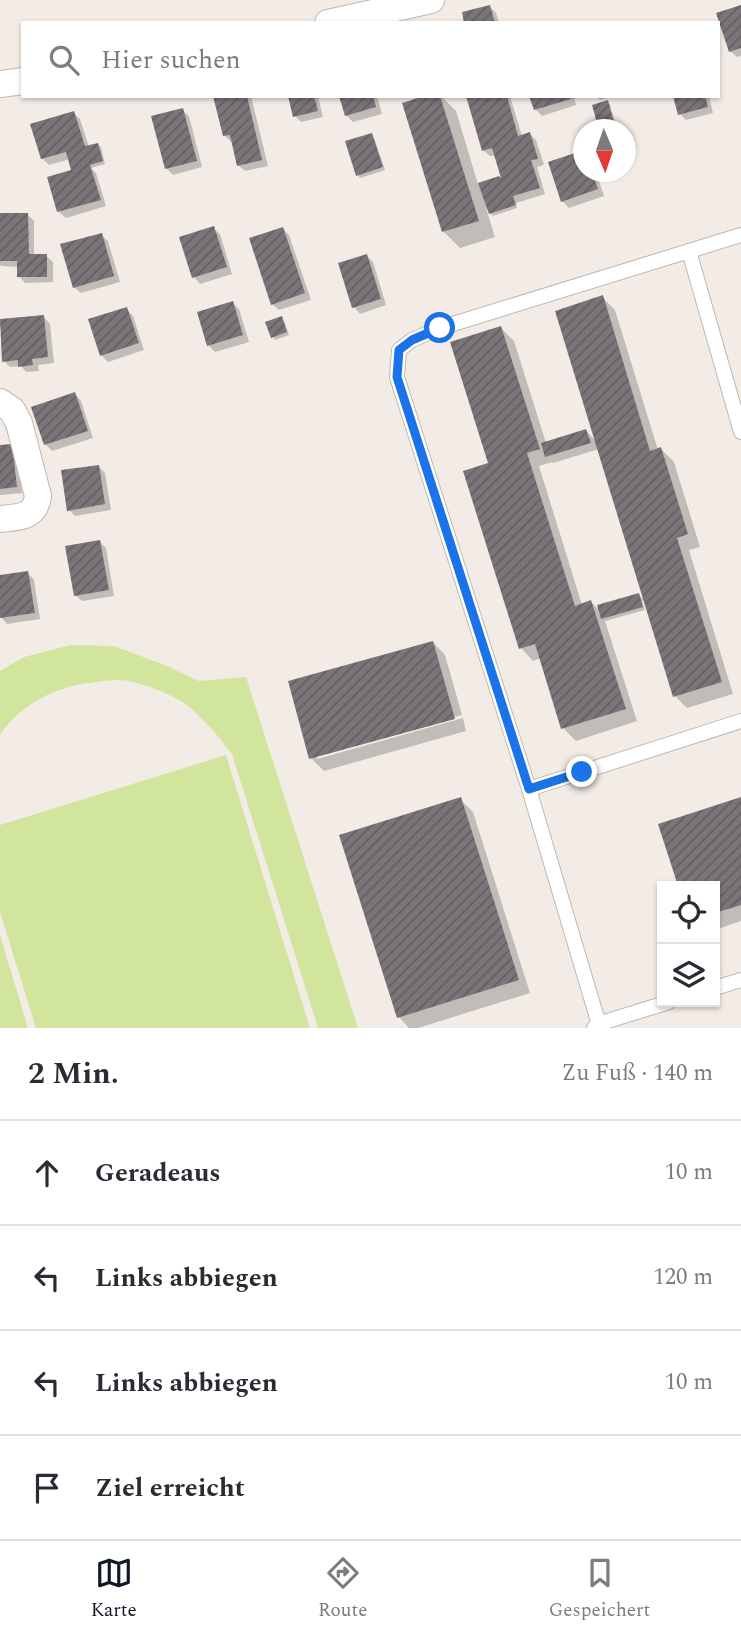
<!DOCTYPE html>
<html lang="de">
<head>
<meta charset="utf-8">
<style>
  :root { --surface:#fff; --page:#f7f7f7; --text:#2b2b33; --muted:#7c7c81; --line:#e1e1e2; --accent:#111827 }
  body { margin:0; font-family:Spectral,serif; background:var(--page); color:var(--text) }
  .controls { position:absolute; right:21px; bottom:21px; display:grid; overflow:hidden; border-radius:0px; box-shadow:0 2px 5px #0004 }
  .controls button { width:63px; height:63px; display:grid; place-items:center; padding:0; border:0; border-bottom:2px solid var(--line); background:var(--surface); color:var(--text); font:35px sans-serif }
  .compass { position:absolute; left:573px; top:119px; width:63px; height:63px; border-radius:50%; background:var(--surface); box-shadow:0 2px 5px #0004; rotate:178deg }
  .stop { position:absolute; width:21px; height:21px; margin:-16px; border:5px solid #1a73e8; border-radius:50%; background:#fff }
  .stop.end { background:#1a73e8; border-color:#fff; box-shadow:0 2px 7px #0008 }
  .list { margin:0; padding:0; list-style:none }
  h2 { display:flex; justify-content:space-between; align-items:center; height:91px; margin:0; padding:0 28px; font-size:30px }
  h2 small { font-size:23px; font-weight:400; color:var(--muted) }
  .list li { display:grid; grid-template-columns:46px 1fr auto; gap:21px; align-items:center; box-sizing:border-box; height:105px; padding:0 28px; border-top:2px solid var(--line) }
  .list b { display:block; font-size:26px; white-space:nowrap }
  .list em { font-size:23px; font-style:normal; color:var(--muted) }
  .icon { flex:none; width:38px; height:38px; fill:none; stroke:currentColor; stroke-width:2; stroke-linecap:round; stroke-linejoin:round }
  .map { position:relative; flex:none; width:741px; height:1028px; overflow:hidden }
  .search { position:absolute; background:var(--surface); box-shadow:0 2px 5px #0004; left:21px; right:21px; top:21px; height:77px; display:flex; align-items:center; gap:18px; box-sizing:border-box; padding:0 24px; border-radius:0px; color:var(--muted); font-size:26px }
  .sheet { height:511px; background:var(--surface) }
  nav { display:flex; justify-content:space-around; align-items:center; box-sizing:border-box; height:98px; border-top:2px solid var(--line); background:var(--surface); font-size:19px; color:var(--muted) }
  nav a { display:grid; justify-items:center; gap:4px }
  nav .on { color:var(--accent) }
  .map>svg:first-child { display:block }
</style>
</head>
<body>
<div class="map">
<svg width="741" height="1028" viewBox="0 0 741 1028">
  <defs>
    <pattern id="building-hatch" width="6" height="6" patternUnits="userSpaceOnUse" patternTransform="scale(1.75)"><rect width="6" height="6" fill="#7b7579"/><path d="M-1 1l2-2M0 6l6-6M5 7l2-2" fill="none" stroke="#635f62"/></pattern>
  </defs>
  <rect width="100%" height="100%" fill="#f3ece6"/>
  <g fill="#d1e59c">
    <path d="M71 645 114 646 167 666 199 681 246 677 358 1028H318L232 754C219 737 201 715 184 703 169 693 136 680 118 680 111 680 103 681 96 682 58 686 22 702 0 735V671L24 657Z"/>
    <polygon points="226,755 310,1028 36,1028 0,912 0,825"/>
    <polygon points="0,935 28,1028 0,1028"/>
  </g>
  <g fill="#0003">
    <polygon points="741,6 741,56 737,57 730,51"/>
    <polygon points="490,7 496,13 499,23 466,23"/>
    <polygon points="251,96 268,166 245,171 238,165 233,141 231,142 224,135 215,97"/>
    <polygon points="290,96 318,96 323,117 301,122 295,116"/>
    <polygon points="341,96 377,96 382,114 353,122 346,115"/>
    <polygon points="430,96 441,96 456,111 478,184 499,178 505,185 496,155 490,156 483,150 468,96 510,96 522,136 530,134 536,140 544,165 537,167 545,194 516,203 517,208 493,216 486,208 495,237 460,248 443,231"/>
    <polygon points="531,96 574,96 576,105 542,116 535,109"/>
    <polygon points="596,96 614,96 600,100"/>
    <polygon points="675,96 709,96 713,113 686,120 680,114"/>
    <polygon points="607,102 610,105 617,129 601,130"/>
    <polygon points="182,110 189,116 202,167 173,175 166,168"/>
    <polygon points="73,113 80,119 89,147 98,145 101,147 105,164 91,168 96,173 106,206 66,218 59,212 50,178 74,171 70,159 49,165 42,158"/>
    <polygon points="371,135 374,138 385,170 360,178 358,175"/>
    <polygon points="584,172 596,172 604,196 569,208 562,201"/>
    <polygon points="27,214 34,221 34,256 46,256 53,262 53,282 25,283 19,276 19,267 2,266 0,265 0,215"/>
    <polygon points="213,228 220,234 232,274 200,284 194,277"/>
    <polygon points="283,229 289,235 311,300 279,310 272,304"/>
    <polygon points="101,235 108,241 120,282 81,293 74,287"/>
    <polygon points="367,256 373,262 386,305 360,314 354,307"/>
    <polygon points="602,297 615,310 658,450 661,449 674,462 700,547 689,550 733,694 687,708 675,696 599,449 553,463 552,462 539,466 582,605 591,602 602,613 639,595 644,600 642,601 645,610 605,621 637,721 576,741 563,728 541,658 533,661 521,648 490,464 501,328 514,341 546,443 586,431 597,442"/>
    <polygon points="233,303 239,309 249,342 215,352 209,346"/>
    <polygon points="126,309 133,316 144,350 108,362 101,355"/>
    <polygon points="44,317 50,324 54,363 38,365 39,371 26,372 21,366 10,367 4,361 0,321"/>
    <polygon points="281,318 284,321 289,335 275,340 273,337"/>
    <polygon points="75,394 81,401 93,438 52,451 45,444"/>
    <polygon points="0,447 17,452 22,493 0,495"/>
    <polygon points="98,466 105,473 111,510 75,516 69,510"/>
    <polygon points="100,542 106,548 114,596 82,601 75,595"/>
    <polygon points="28,573 34,580 40,619 7,624 0,616 0,577"/>
    <polygon points="433,642 445,655 462,715 317,755 317,759 463,718 466,731 324,771 311,758"/>
    <polygon points="460,799 473,812 530,993 418,1028 409,1028 399,1017"/>
    <polygon points="741,799 741,921 715,930 715,886 679,886 660,825"/>
  </g>
  <g fill="url(#building-hatch)">
    <polygon points="490,5 495,23 464,23 462,12"/>
    <polygon points="741,5 741,48 729,52 716,13"/>
    <polygon points="213,96 247,96 262,160 237,166 230,135 223,136"/>
    <polygon points="288,96 314,96 318,111 293,117"/>
    <polygon points="339,96 373,96 376,107 345,116"/>
    <polygon points="424,96 440,96 479,221 442,232 402,103"/>
    <polygon points="466,96 507,96 518,136 530,132 538,159 531,160 540,188 513,196 516,205 489,214 478,183 499,176 501,178 492,148 482,151"/>
    <polygon points="529,96 570,96 571,99 534,110"/>
    <polygon points="673,96 705,96 708,107 678,115"/>
    <polygon points="608,100 615,127 599,130 592,105"/>
    <polygon points="183,108 197,161 165,169 151,116"/>
    <polygon points="74,111 85,146 98,143 103,161 90,165 101,200 57,212 47,177 71,170 66,152 41,159 30,124"/>
    <polygon points="372,133 383,167 356,176 345,141"/>
    <polygon points="584,150 584,172 592,172 598,189 561,202 548,162"/>
    <polygon points="0,213 28,213 29,254 47,254 47,277 17,277 17,261 0,261"/>
    <polygon points="214,226 227,267 192,278 179,237"/>
    <polygon points="283,227 305,293 271,305 249,238"/>
    <polygon points="102,233 114,276 73,288 60,244"/>
    <polygon points="367,254 381,299 352,308 338,263"/>
    <polygon points="603,295 650,451 661,447 688,534 677,538 722,682 673,697 555,311"/>
    <polygon points="233,301 243,335 207,346 197,312"/>
    <polygon points="127,307 139,343 100,356 88,319"/>
    <polygon points="44,315 48,357 32,359 33,365 18,367 18,360 2,362 0,319"/>
    <polygon points="282,316 287,332 271,338 265,322"/>
    <polygon points="501,326 540,449 527,453 575,606 591,600 626,709 561,729 535,644 519,649 463,471 488,463 450,342"/>
    <polygon points="75,392 88,431 44,445 31,407"/>
    <polygon points="586,429 591,443 545,457 541,443"/>
    <polygon points="12,444 17,487 0,489 0,445"/>
    <polygon points="99,465 105,504 67,511 61,470"/>
    <polygon points="100,540 109,590 74,596 65,546"/>
    <polygon points="28,571 35,613 0,618 0,575"/>
    <polygon points="639,593 643,607 601,619 597,605"/>
    <polygon points="433,641 455,719 309,759 288,681"/>
    <polygon points="461,797 519,980 397,1018 339,835"/>
    <polygon points="741,797 741,905 715,913 715,886 678,886 658,824"/>
  </g>
  <g fill="none" stroke-linecap="round" stroke-linejoin="round">
    <defs>
      <g id="lane">
        <polyline points="689,251 741,432"/>
        <polyline points="529,789 397,377 399,350 412,340 440,328 741,235"/>
        <polyline points="715,988 741,980"/>
        <polyline points="594,1028 598,1024 669,1002"/>
        <polyline points="600,1028 529,789 741,721"/>
      </g>
      <g id="street">
        <polyline points="328,23 431,0"/>
        <polyline points="0,84 23,81"/>
        <path d="M0 402 12 410 19 423 38 496C35 518 19 517 0 519"/>
      </g>
    </defs>
    <use href="#lane" stroke="#beb8b3" stroke-width="16"/>
    <use href="#street" stroke="#beb8b3" stroke-width="28"/>
    <use href="#lane" stroke="#fff" stroke-width="14"/>
    <use href="#street" stroke="#fff" stroke-width="26"/>
  </g>
  <g fill="none" stroke-linecap="round" stroke-linejoin="round">
    <polyline stroke="#1a73e8" stroke-width="9" points="440,328 412,340 399,350 397,377 529,789 582,772"/>
  </g>
</svg>
<div class="controls">
<button><svg class="icon" aria-label="locate" viewBox="0 0 24 24"><circle cx="12" cy="12" r="6"/><path d="M12 2v4M12 18v4M2 12h4M18 12h4"/></svg></button>
<button><svg class="icon" aria-label="layers" viewBox="0 0 24 24"><path d="M12 4l9 5-9 5-9-5zM3 14l9 5 9-5"/></svg></button>
</div>
<svg class="compass" viewBox="-18 -18 36 36"><path d="M0-13l5 13h-10z" fill="#e53935"/><path d="M0 13l5-13h-10z" fill="#7c7c81"/></svg>
<div class="stop" style="left:440px;top:328px"></div>
<div class="stop end" style="left:582px;top:772px"></div>
<div class="search"><svg class="icon" aria-label="search" viewBox="0 0 24 24"><circle cx="10" cy="10" r="6"/><path d="M15 15l6 6"/></svg>Hier suchen</div>
</div>
<section class="sheet">
<h2>2 Min.<small>Zu Fuß · 140 m</small></h2>
<ul class="list">
<li><svg class="icon" aria-label="ahead" viewBox="0 0 24 24"><path d="M12 20V5M6 11l6-6 6 6"/></svg><div><b>Geradeaus</b></div><em>10 m</em></li>
<li><svg class="icon" aria-label="left" viewBox="0 0 24 24"><path d="M17 20v-9H6M10 6l-5 5 5 5"/></svg><div><b>Links abbiegen</b></div><em>120 m</em></li>
<li><svg class="icon" aria-label="left" viewBox="0 0 24 24"><path d="M17 20v-9H6M10 6l-5 5 5 5"/></svg><div><b>Links abbiegen</b></div><em>10 m</em></li>
<li><svg class="icon" aria-label="arrive" viewBox="0 0 24 24"><path d="M6 21V4h12l-3 4 3 4H6"/></svg><div><b>Ziel erreicht</b></div></li>
</ul>
</section>
<nav>
<a class="on"><svg class="icon" aria-label="map" viewBox="0 0 24 24"><path d="M3 6l6-2 6 2 6-2v14l-6 2-6-2-6 2zM9 4v14M15 6v14"/></svg>Karte</a>
<a><svg class="icon" aria-label="directions" viewBox="0 0 24 24"><path d="M12 3l9 9-9 9-9-9zM9 14v-3h6M13 9l2 2-2 2"/></svg>Route</a>
<a><svg class="icon" aria-label="saved" viewBox="0 0 24 24"><path d="M7 4h10v16l-5-4-5 4z"/></svg>Gespeichert</a>
</nav>
</body>
</html>
